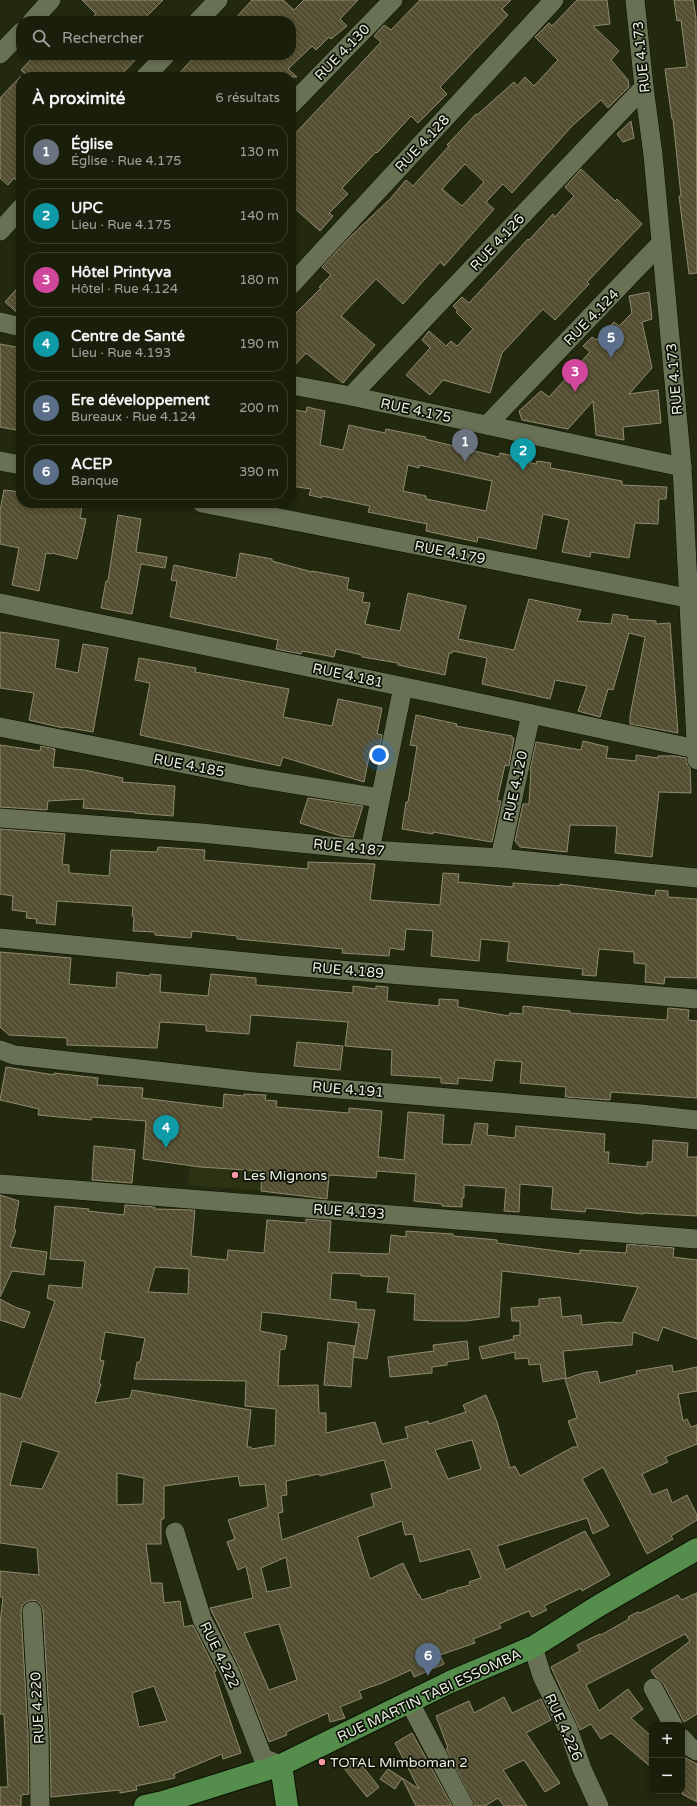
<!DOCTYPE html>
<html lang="fr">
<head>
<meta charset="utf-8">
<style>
  :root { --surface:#1a1f0b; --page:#232714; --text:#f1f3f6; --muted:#9fa29d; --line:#383d2c; --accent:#b45309 }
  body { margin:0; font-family:"Varela Round",sans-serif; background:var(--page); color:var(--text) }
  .controls { position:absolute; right:12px; bottom:12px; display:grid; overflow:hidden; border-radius:8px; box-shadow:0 2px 6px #0003 }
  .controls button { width:36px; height:36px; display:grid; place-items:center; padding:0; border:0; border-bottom:1px solid var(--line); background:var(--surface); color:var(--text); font:20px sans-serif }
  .you { position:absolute; left:379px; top:755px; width:14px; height:14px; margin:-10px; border:3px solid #fff; border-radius:50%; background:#1a73e8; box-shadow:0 0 0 6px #1a73e833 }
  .badge { display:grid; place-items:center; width:26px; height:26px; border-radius:50%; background:var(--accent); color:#fff; font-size:13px; font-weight:700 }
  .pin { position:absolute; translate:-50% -33px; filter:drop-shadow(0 1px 2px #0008) }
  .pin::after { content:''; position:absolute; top:21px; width:14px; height:12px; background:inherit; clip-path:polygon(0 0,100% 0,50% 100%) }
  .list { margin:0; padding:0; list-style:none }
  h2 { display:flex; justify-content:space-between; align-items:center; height:52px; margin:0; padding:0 16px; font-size:17px }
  h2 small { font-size:13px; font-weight:400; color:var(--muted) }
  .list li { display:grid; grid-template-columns:26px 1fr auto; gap:12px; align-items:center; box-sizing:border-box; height:56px; margin:0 8px 8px; padding:0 8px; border:1px solid var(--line); border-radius:16px }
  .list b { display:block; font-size:15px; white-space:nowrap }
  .list p { margin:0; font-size:13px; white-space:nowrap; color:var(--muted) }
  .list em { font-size:13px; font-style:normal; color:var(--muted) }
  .icon { flex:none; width:22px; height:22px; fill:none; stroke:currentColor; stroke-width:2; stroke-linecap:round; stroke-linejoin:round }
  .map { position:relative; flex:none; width:697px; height:1806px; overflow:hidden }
  .search { position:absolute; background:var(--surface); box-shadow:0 2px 6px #0003; left:16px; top:16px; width:280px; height:44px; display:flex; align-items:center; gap:10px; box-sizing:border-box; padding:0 14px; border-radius:16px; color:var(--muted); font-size:15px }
  .panel { position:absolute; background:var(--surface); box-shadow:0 2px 6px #0003; left:16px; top:72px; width:280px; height:436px; border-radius:16px }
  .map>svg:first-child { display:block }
</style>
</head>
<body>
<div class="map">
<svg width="697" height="1806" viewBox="0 0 697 1806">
  <defs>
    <pattern id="building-back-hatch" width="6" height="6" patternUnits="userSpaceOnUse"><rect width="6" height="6" fill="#544f32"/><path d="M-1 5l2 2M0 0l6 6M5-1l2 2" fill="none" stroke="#6d694f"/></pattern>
  </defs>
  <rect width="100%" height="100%" fill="#22290f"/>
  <polygon fill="#2b3312" points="191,1141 282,1148 279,1192 188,1185"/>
  <g fill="url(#building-back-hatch)" stroke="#908b6d" fill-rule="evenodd">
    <polygon points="82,0 163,0 142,21 89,21 96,14"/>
    <polygon points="252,0 283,0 294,10 304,0 358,0 340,19 347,26 331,39 329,37 316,50 312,46 288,69 297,77 176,77 196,55 291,55 291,21 233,21"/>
    <polygon points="420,0 511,0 502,9 508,15 440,87 447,94 418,123 411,116 377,153 376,152 342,188 348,194 329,213 333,216 320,231 291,205 291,138 381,42 374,36 384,25 391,30"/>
    <path d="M577 0H607L610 24 593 26 619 51 611 60 628 80 629 87 608 108 601 100 572 126 512 193 503 184 486 202 494 209 444 266 440 262 403 304 376 279 341 316 375 345 343 383 306 353 291 369V318L321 288 319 287 331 275 322 267 351 236 391 198 406 180 413 186 449 146 447 145 476 114 477 115 514 82 517 86 525 77 534 86 558 60 535 37 549 23 552 26ZM465 164 484 182 462 206 442 189Z"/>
    <polygon points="674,0 693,0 696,18 697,273 689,274 679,196 681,196 673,119 672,119 665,69 687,67 681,20 677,21"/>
    <polygon points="35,55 140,55 119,77 29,77 21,70"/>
    <polygon points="21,76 21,185 14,178 8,185 0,178 0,98"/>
    <polygon points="631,121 634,138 623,142 617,134"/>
    <polygon points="581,169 615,201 617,199 642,224 587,282 589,284 555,320 543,309 502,353 490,393 443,380 430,395 406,375 430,348 422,340 429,331 446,346 451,341 457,346 473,329 456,312 458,311 453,306 462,297 469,303 528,239 529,240 553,214 555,217 574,196 565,187"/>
    <polygon points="21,284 21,316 5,302"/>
    <polygon points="649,292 652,319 642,322 652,368 629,394 658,390 661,423 623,427 624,440 596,435 593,401 568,429 522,420 519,411 541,391 549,397 590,352 583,346 592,337 596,340 614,322 619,326 632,313 629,296"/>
    <polygon points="0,344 21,348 21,431 0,427"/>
    <path d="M307 407 325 411 320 445 343 450 349 425 385 433 386 429 426 437 425 439 499 457 500 453 514 456V460L536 464 537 461 551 463 550 468 622 481V485L667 487 666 499H659L658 524 635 523 629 558 591 552 590 557 562 552 569 520 543 514 536 549 478 537 477 542 426 531 427 524 368 512 370 506 322 496V498L309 495 311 489 291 486V409L306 412ZM408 465 419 468V465L492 481 486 511 426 499V496L403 491Z"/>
    <polygon points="4,490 21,492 21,503 60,503 82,507 80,518 86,519 77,559 52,553 51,554 46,553 39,591 12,585 19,548 0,544 0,511"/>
    <polygon points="118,515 141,519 136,552 167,557 165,568 141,564 132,614 101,608 106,581 108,581"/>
    <polygon points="240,553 272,559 272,561 312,572 312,571 349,578 347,589 364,593 362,602 370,603 365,624 400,631 408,593 466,606 458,639 514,650 529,599 581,610 577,621 611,624 613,614 628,616 627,619 656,621 656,624 670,623 678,733 630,724 630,716 645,637 629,633 613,690 608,689 600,717 578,711 587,686 555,680 550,699 482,684 487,658 453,651 452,653 449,653 445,675 398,665 398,663 362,657 362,655 336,649 334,657 302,651 301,654 276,649 278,640 170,617 177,581 171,580 174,565 236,578"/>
    <polygon points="0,632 59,640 55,668 78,673 83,644 108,648 93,732 64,727 63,728 29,720 34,693 0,688"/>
    <polygon points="139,658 196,668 195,672 289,689 283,717 332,726 338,699 382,708 377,734 382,735 380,747 376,747 374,753 370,752 364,782 283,757 280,766 140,735 150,683 135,680"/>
    <polygon points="416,715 457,724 456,726 512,736 512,738 514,738 509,766 505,765 497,801 501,801 492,842 433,832 433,834 402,829 406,802 408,802 417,746 410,745"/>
    <polygon points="583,741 608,747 606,758 636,761 636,755 658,758 658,756 675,756 686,758 688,766 690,768 691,793 659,792 652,857 615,853 617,826 570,825 567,852 520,847 515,841 523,804 529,804 531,770 530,770 536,742 581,750"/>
    <polygon points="0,745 40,751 41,746 55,749 53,767 84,770 123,778 122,782 175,786 173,816 135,813 135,812 83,808 84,799 48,801 47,810 0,807"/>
    <polygon points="308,798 363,806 353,837 341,836 300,823"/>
    <polygon points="0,829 65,834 62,864 69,865 69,873 109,876 111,850 157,852 158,847 205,850 204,860 308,869 308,862 375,864 370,900 440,905 443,873 459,874 458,882 513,887 513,883 560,886 560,884 655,896 656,890 668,891 668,897 697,899 697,978 665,977 664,984 645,982 646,964 634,963 634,952 599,949 596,976 582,975 583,969 507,961 509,942 481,939 479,961 431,956 433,931 406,929 404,950 390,948 389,956 342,953 343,949 237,939 237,936 192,931 191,938 155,935 155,932 133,931 134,917 132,916 133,906 57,901 55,925 36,923 37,919 26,918 27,912 12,910 13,896 0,894"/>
    <polygon points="0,952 71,958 69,984 116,988 117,972 149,976 150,974 161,975 160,992 208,996 211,974 256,978 256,985 353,993 353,986 376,989 376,986 388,987 387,1001 439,1006 439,999 458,1000 458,1007 509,1016 510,1013 523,1014 523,1006 570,1011 570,1013 667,1020 668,1008 689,1010 688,1020 697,1021 697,1098 611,1092 610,1100 565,1097 566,1087 520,1083 522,1062 495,1060 492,1081 458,1078 458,1084 441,1083 441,1078 391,1075 392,1050 345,1046 348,1022 251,1015 249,1034 206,1031 206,1025 160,1022 157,1048 67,1045 67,1038 9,1035 0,1027"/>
    <polygon points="297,1042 343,1046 340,1070 294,1066"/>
    <polygon points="6,1067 54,1075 54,1073 98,1078 97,1085 143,1088 142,1098 223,1108 224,1094 244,1096 244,1094 266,1095 265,1100 277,1101 276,1107 349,1113 349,1108 382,1111 378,1157 404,1160 408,1112 444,1115 442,1144 471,1145 475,1123 488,1124 487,1135 515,1138 516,1126 605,1134 604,1152 609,1152 608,1163 647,1167 647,1162 652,1162 653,1140 688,1143 687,1157 697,1157 697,1216 643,1213 643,1214 586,1208 585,1212 551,1209 553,1187 520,1184 519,1212 504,1211 506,1188 464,1185 464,1198 462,1198 462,1207 442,1206 442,1204 414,1201 416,1174 377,1171 376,1178 329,1175 327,1199 261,1191 262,1171 200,1167 143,1159 146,1121 92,1117 91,1120 38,1115 39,1109 0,1100"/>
    <polygon points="94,1146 135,1150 132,1183 92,1180"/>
    <polygon points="0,1195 19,1201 14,1229 16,1230 10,1247 47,1252 44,1275 12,1271 0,1297"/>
    <path d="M125 1205 155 1207V1209L195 1210 191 1256 227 1260 228 1250 264 1253 267 1220 306 1223V1219L331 1221 329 1252 389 1254 391 1235 406 1237V1231L453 1234V1236L497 1240V1243L580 1254V1250L626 1253 627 1244 674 1248 673 1257 697 1260V1339L663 1327 658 1341 633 1332 632 1345 563 1351 566 1378 543 1382 540 1364 529 1365 528 1358 515 1359V1352L482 1359 479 1347 514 1339 513 1336 520 1335V1321H512L511 1308 539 1306V1299L560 1297 562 1317 581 1315 582 1325 610 1322 622 1323 638 1287 502 1271 499 1317 465 1321H436L414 1320 415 1294 387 1292 389 1277 361 1276V1274L332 1273 330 1299 356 1302V1309L375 1310 367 1359 353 1357 359 1323 262 1312 260 1331 287 1336 285 1349 280 1350 278 1386 318 1385 319 1413H326V1433L375 1422 382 1444 408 1438 405 1427 428 1421 429 1424 466 1412 463 1405 486 1395 497 1422 510 1468 515 1466 520 1476 573 1447H578L568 1421 577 1418 565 1379 583 1373 597 1371 600 1383 637 1374 636 1371 672 1365 673 1372 697 1367V1391L678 1394 683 1421 687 1419 691 1427 697 1425V1444L665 1457 668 1462 642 1474 652 1495 667 1489 672 1503 687 1495 697 1515V1520L671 1536 673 1539 647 1554 603 1467 582 1479 609 1526 593 1534 587 1518 497 1546 506 1570 585 1531 610 1575 582 1591 581 1588 544 1606 547 1610 532 1617 529 1611 499 1624 501 1628 473 1639 475 1643 440 1655 444 1664 414 1677 411 1670 382 1683 359 1691 362 1698 340 1707 345 1718 330 1722 328 1713 286 1732 287 1735 269 1742 240 1669 210 1608 253 1598 246 1566 238 1570 227 1542 235 1539 228 1520 268 1507 265 1484 240 1486 238 1476 164 1486V1519H161V1544H146L151 1583H162L164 1603 180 1601 184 1627 193 1625 216 1671 214 1672 241 1753 223 1759 222 1754 174 1774 175 1778 136 1786 137 1790 120 1793V1790L51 1797 50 1732 43 1610 41 1605 37 1601 31 1600 26 1602 22 1606 21 1612 28 1732 29 1794 21 1795V1806H0V1787H8L4 1714H0V1624L3 1597H0V1571L39 1575 37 1548 0 1543V1393L21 1399 55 1301 47 1298 49 1285 82 1288 85 1261 50 1259 55 1206 89 1209 88 1211 124 1215ZM155 1267 189 1269 188 1294 148 1292ZM105 1332 145 1338 140 1362H137L134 1379 246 1381 245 1406 276 1409 275 1445 252 1449 251 1447H247L251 1410 132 1390 130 1398 95 1403 101 1384H99L104 1361 100 1360ZM472 1440 481 1469 448 1479 435 1450ZM22 1441 59 1452 42 1489 10 1485ZM384 1460 392 1488 371 1494 374 1506 282 1540 278 1513 283 1512 281 1496 287 1495 286 1481 319 1474 320 1476ZM117 1473 144 1478 143 1504 117 1505ZM402 1521 405 1535 413 1534 420 1562 470 1549 481 1578 469 1582 470 1585 446 1591 447 1592 422 1600 419 1594 418 1595 403 1563 370 1579 357 1537ZM286 1557 291 1587 267 1592 261 1568ZM279 1624 297 1680 269 1690 244 1633ZM154 1686 167 1721 139 1727 132 1693Z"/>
    <polygon points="0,1299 15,1307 30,1312 24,1328 0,1320"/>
    <polygon points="467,1341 469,1359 447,1362 447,1365 432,1367 432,1373 390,1377 388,1357 434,1351 433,1345"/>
    <polygon points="328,1342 354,1346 351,1387 324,1385"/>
    <polygon points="697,1593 697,1714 684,1722 663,1683 656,1678 651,1671 690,1641 685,1634 586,1685 599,1711 628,1689 643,1709 631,1718 652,1737 652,1768 611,1733 601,1739 591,1724 580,1730 551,1667 580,1651 577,1645 600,1634 601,1635 629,1619 628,1617 638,1612 640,1613 678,1595 681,1600"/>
    <polygon points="504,1697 512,1713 541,1699 551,1720 526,1733 560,1783 545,1792 524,1760 503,1770 527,1806 504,1806 498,1798 485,1806 475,1806 446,1749 448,1748 436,1716 469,1701 474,1713"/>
    <polygon points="412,1733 426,1758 452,1806 416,1806 402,1778 395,1789 380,1779 388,1769 419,1789 395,1743"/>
    <polygon points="682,1756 697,1764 697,1802 682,1794"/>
    <polygon points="356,1758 379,1787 367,1797 343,1767"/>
  </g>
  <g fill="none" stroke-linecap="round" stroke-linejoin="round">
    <defs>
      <g id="minor">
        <polyline points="635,0 644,87 653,155 682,467 697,760"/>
        <polyline points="32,21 51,0"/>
        <polyline points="198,21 218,0"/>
        <polyline points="0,54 21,32"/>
        <polyline points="145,77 166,55"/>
        <polyline points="291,105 393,0"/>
        <polyline points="0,231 21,208"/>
        <polyline points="291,285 554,0"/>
        <polyline points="0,322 21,327"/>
        <polyline points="291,385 351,396 682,467"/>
        <polyline points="351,396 644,87"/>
        <polyline points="487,425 661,243"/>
        <polyline points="0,461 21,465"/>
        <polyline points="202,503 697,600"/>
        <polyline points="0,603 438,694 696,749"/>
        <polyline points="0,727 250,777 379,798"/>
        <polyline points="0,818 201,833 370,850 500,858 697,878"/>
        <polyline points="370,850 403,687"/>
        <polyline points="500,858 531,714"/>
        <polyline points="0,938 278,965 697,999"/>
        <polyline points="0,1050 14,1055 256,1082 641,1114 697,1120"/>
        <polyline points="0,1184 697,1239"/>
        <polyline points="175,1532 202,1619 230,1673 263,1758 281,1765"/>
        <polyline points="32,1611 39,1732 40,1806"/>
        <polyline points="533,1647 542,1676 568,1729 582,1769 599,1806"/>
        <polyline points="653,1688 673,1725"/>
        <polyline points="410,1703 464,1806"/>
        <polyline points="682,1738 690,1747 697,1751"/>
      </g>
      <g id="major">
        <polyline points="281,1765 287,1806"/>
        <polyline points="145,1806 163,1802 281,1765 450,1682 533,1647 600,1605 697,1549"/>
      </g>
    </defs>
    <use href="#minor" stroke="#0b1100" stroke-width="20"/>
    <use href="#major" stroke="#0b1100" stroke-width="24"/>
    <use href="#minor" stroke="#697155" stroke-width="19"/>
    <use href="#major" stroke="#548d4c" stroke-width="22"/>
  </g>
  <g fill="#f49aa4" stroke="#0d1006" stroke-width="1.5">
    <circle cx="235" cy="1175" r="4"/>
    <circle cx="322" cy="1762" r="4"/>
  </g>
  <g text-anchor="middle" stroke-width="3.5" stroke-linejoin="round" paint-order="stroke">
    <g font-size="14" fill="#e8eede" stroke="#0d1006">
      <text transform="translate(342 52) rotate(-46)" y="5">RUE 4.130</text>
      <text transform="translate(641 57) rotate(-96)" y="5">RUE 4.173</text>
      <text transform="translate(422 143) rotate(-47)" y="5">RUE 4.128</text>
      <text transform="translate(497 242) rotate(-47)" y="5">RUE 4.126</text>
      <text transform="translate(591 317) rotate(-46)" y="5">RUE 4.124</text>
      <text transform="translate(674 379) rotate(-95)" y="5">RUE 4.173</text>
      <text transform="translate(416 410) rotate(12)" y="5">RUE 4.175</text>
      <text transform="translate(450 552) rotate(11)" y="5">RUE 4.179</text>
      <text transform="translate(348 675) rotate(12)" y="5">RUE 4.181</text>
      <text transform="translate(189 765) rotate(11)" y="5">RUE 4.185</text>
      <text transform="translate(515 786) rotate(-78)" y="5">RUE 4.120</text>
      <text transform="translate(349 847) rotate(6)" y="5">RUE 4.187</text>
      <text transform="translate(348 970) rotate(5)" y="5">RUE 4.189</text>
      <text transform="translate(348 1089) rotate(5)" y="5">RUE 4.191</text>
      <text transform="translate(349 1211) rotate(4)" y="5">RUE 4.193</text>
      <text transform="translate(220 1655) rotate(64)" y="5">RUE 4.222</text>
      <text transform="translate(429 1695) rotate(-25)" y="5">RUE MARTIN TABI ESSOMBA</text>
      <text transform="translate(37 1708) rotate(-93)" y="5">RUE 4.220</text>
      <text transform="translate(564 1727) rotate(66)" y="5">RUE 4.226</text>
    </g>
    <g font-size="14" fill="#e8eede" stroke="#0d1006" text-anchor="start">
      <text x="243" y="1180">Les Mignons</text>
      <text x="330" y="1767">TOTAL Mimboman 2</text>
    </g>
  </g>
</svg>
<div class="controls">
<button>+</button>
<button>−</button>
</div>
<div class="you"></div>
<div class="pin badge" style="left:465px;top:462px;background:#6b7280">1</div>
<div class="pin badge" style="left:523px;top:471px;background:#0f9aa8">2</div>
<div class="pin badge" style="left:575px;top:392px;background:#d1479c">3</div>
<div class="pin badge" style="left:166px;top:1148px;background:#0f9aa8">4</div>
<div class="pin badge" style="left:611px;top:358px;background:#5c6f8a">5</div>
<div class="pin badge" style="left:428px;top:1676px;background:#5c6f8a">6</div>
<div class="search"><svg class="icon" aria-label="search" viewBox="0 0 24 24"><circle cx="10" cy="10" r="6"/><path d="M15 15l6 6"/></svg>Rechercher</div>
<section class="panel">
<h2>À proximité<small>6 résultats</small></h2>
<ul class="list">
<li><span class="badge" style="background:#6b7280">1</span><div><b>Église</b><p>Église · Rue 4.175</p></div><em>130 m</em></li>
<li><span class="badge" style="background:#0f9aa8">2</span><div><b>UPC</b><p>Lieu · Rue 4.175</p></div><em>140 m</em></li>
<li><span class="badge" style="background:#d1479c">3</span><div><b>Hôtel Printyva</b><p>Hôtel · Rue 4.124</p></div><em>180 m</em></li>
<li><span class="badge" style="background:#0f9aa8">4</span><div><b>Centre de Santé</b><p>Lieu · Rue 4.193</p></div><em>190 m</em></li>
<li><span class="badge" style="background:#5c6f8a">5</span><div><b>Ere développement</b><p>Bureaux · Rue 4.124</p></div><em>200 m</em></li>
<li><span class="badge" style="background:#5c6f8a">6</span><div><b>ACEP</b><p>Banque</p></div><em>390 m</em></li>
</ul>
</section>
</div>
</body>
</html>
